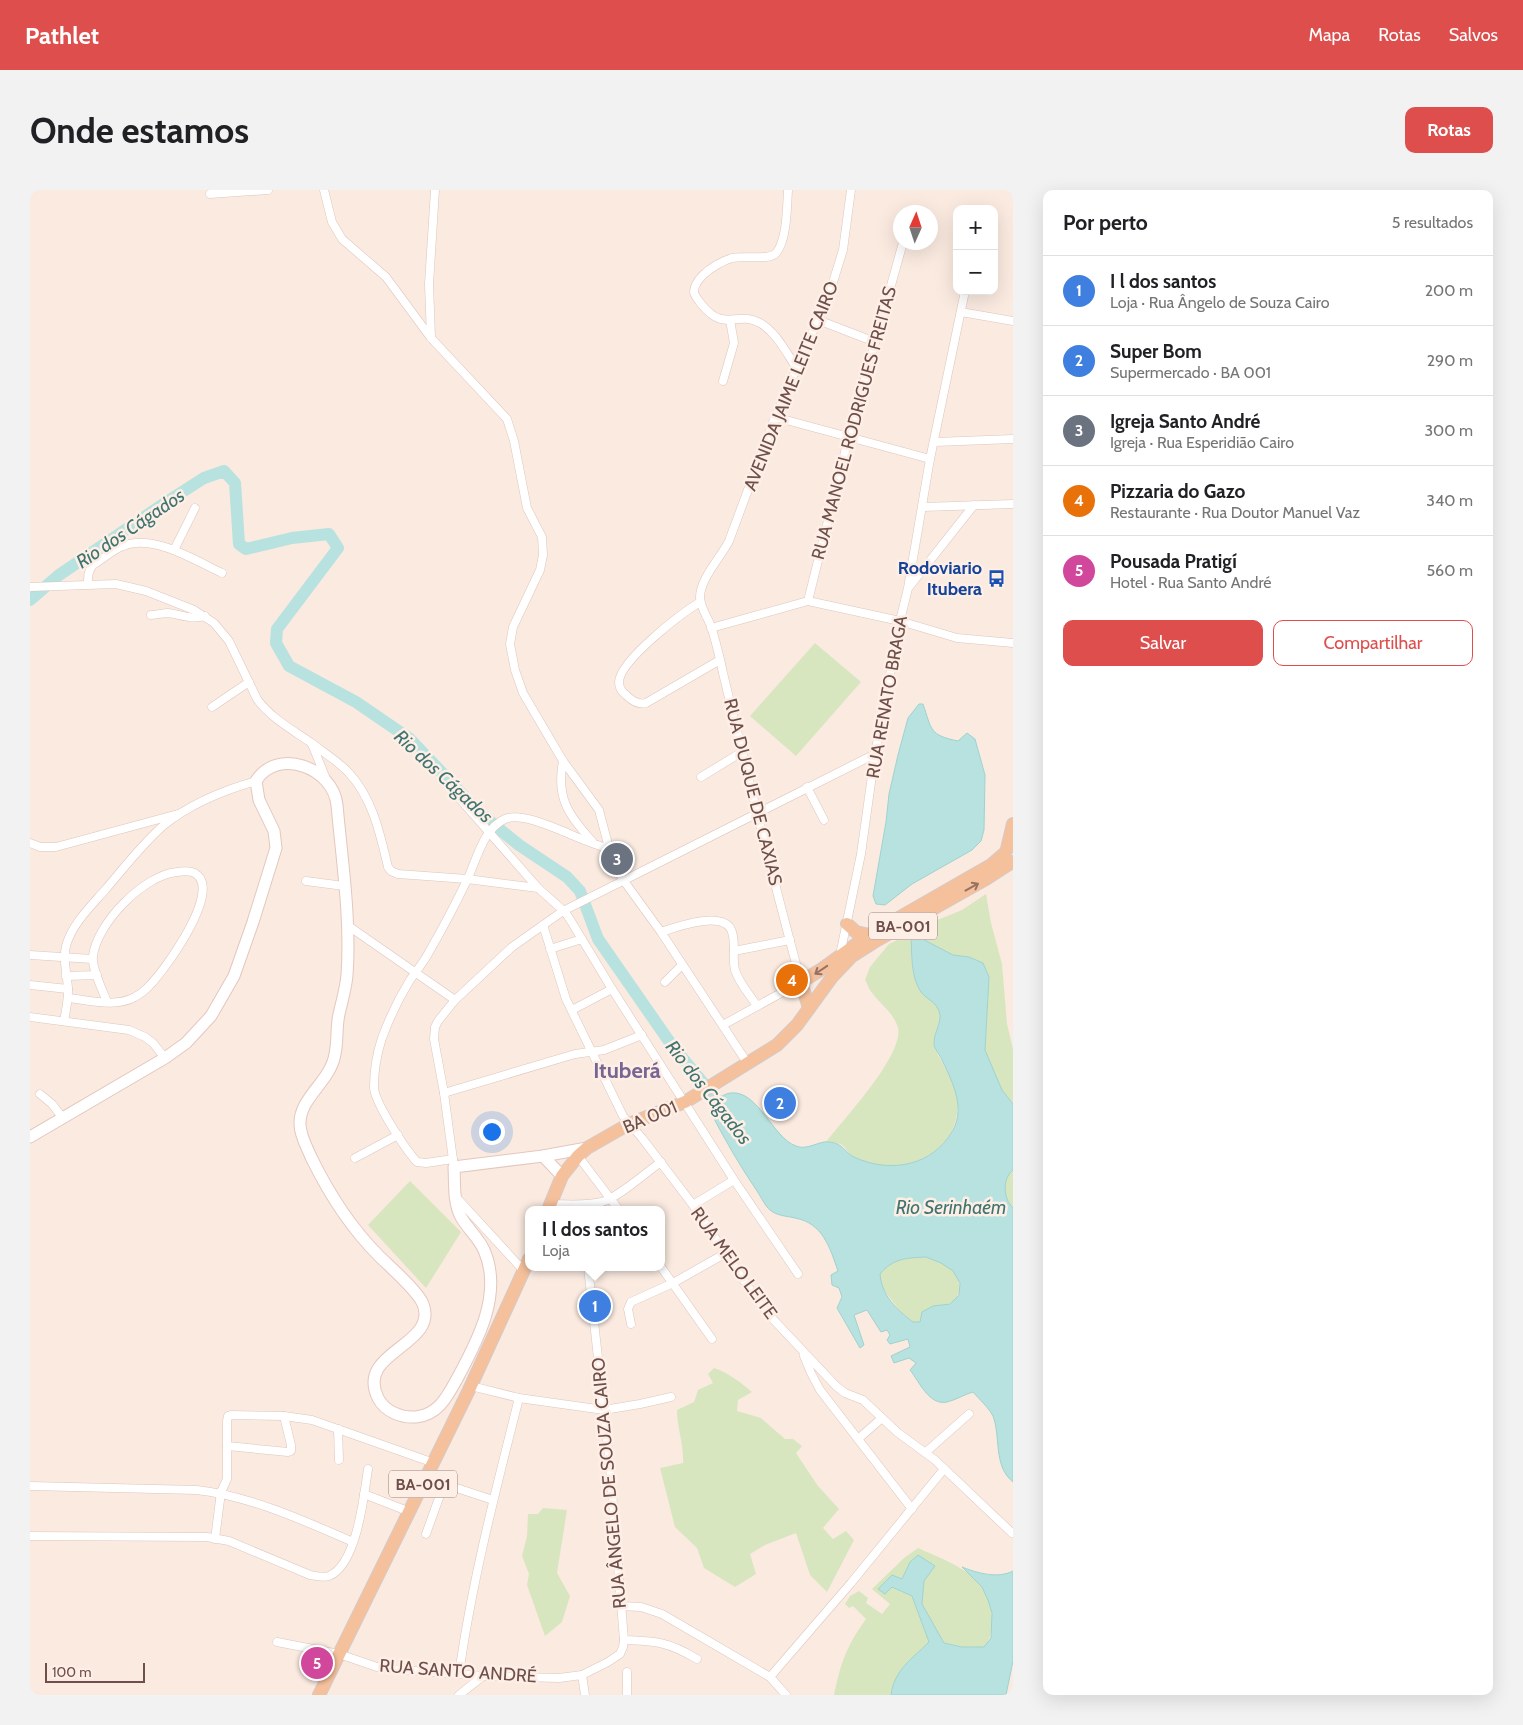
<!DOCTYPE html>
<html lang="pt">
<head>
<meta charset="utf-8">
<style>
  :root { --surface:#fff; --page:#f2f2f2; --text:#202124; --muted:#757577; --line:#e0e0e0; --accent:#dd4e4d }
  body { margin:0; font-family:Cabin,sans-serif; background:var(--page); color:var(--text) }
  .controls { position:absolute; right:15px; top:15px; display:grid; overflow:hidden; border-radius:10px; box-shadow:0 5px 20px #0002 }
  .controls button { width:45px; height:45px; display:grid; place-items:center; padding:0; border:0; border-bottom:1px solid var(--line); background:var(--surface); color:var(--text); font:25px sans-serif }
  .compass { position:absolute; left:863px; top:15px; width:45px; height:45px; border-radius:50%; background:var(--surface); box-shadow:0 5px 20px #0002; rotate:3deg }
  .scale { position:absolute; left:15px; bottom:12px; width:100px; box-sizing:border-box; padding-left:5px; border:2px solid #6f4f4a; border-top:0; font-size:14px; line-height:18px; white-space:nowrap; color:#6f4f4a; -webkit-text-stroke:4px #feefe6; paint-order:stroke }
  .you { position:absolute; left:461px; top:941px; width:18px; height:18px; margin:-12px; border:4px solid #fff; border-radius:50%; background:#1a73e8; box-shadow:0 0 0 8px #1a73e833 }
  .badge { display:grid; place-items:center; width:32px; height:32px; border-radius:50%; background:var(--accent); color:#fff; font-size:16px; font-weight:700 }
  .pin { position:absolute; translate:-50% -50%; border:2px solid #fff; box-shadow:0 1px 5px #0006 }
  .popup { position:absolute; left:495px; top:1016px; width:140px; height:65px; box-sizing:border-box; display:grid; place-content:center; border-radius:10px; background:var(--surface); filter:drop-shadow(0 1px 4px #0005); font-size:16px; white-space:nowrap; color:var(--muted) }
  .popup b { font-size:19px; color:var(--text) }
  .popup::after { content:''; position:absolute; left:50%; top:100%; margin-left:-10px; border:10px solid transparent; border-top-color:var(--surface) }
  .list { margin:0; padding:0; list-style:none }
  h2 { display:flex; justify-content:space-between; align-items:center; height:65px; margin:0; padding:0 20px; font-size:21px }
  h2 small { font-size:16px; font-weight:400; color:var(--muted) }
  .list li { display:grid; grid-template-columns:32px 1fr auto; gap:15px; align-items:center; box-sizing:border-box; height:70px; padding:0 20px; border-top:1px solid var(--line) }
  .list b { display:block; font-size:19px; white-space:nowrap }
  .list p { margin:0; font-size:16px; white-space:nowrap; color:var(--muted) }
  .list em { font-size:16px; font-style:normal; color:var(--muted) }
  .actions { display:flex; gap:10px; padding:15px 20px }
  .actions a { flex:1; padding:11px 0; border:1px solid var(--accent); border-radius:10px; text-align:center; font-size:18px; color:var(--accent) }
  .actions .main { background:var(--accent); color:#fff }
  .map { position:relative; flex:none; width:983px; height:1505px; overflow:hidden; border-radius:10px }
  header { display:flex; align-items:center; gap:30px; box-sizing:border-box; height:70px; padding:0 25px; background:var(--accent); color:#fff }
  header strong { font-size:24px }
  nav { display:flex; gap:28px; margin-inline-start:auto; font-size:18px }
  .intro { display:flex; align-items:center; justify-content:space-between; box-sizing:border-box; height:120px; padding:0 30px }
  h1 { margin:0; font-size:35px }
  .button { padding:12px 22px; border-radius:10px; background:var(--accent); color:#fff; font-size:18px; font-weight:700 }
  main { display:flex; gap:30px; padding:0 30px }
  aside { flex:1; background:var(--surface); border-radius:10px; box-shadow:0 5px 20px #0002 }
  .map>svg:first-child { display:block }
</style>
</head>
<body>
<header>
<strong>Pathlet</strong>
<nav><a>Mapa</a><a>Rotas</a><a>Salvos</a></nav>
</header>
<div class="intro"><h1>Onde estamos</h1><a class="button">Rotas</a></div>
<main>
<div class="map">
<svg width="983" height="1505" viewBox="0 0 983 1505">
  <rect width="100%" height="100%" fill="#faeae0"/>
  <g fill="#d8e6c0">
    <polygon points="785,453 831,492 766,566 720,526"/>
    <path d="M956 704 961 733 972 774 977 834 983 859V914L972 900 955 860 959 787 939 767 923 765 881 743C881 761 880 788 892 802 898 810 909 812 910 825 911 835 902 846 904 855 907 867 920 883 924 896 940 945 897 980 851 975 841 974 827 971 820 964 817 961 815 957 812 955 809 953 802 952 797 951 814 929 874 865 868 838 864 823 851 815 843 804 839 800 838 795 835 790L840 777 859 754 881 743 891 734 905 731 932 720Z"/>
    <path d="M983 980V1018C973 1008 972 989 983 980Z"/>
    <polygon points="380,991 431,1042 396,1098 338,1035"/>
    <path d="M896 1067C905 1070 917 1074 923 1081 932 1091 932 1109 918 1114 914 1115 908 1116 903 1116L890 1132H883L869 1120 851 1096 850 1084C863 1068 877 1068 896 1067Z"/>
    <path d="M684 1178C699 1183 710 1192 722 1202L708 1210 707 1221 731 1228 755 1249H763L772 1256 766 1263 788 1296 809 1319 793 1338 803 1349 816 1341 824 1350 797 1402 780 1385 766 1343 735 1355 720 1364 726 1384 705 1397 674 1378 667 1358 645 1337 630 1278 653 1273C654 1254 647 1238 647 1220L664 1212 668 1200 683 1193 678 1184Z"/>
    <polygon points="513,1318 537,1320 527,1383 540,1406 532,1432 515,1446 497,1395 499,1384 492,1366 497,1346 498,1324 508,1324"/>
    <path d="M888 1358C919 1372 963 1386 962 1428 961 1443 962 1446 954 1458L932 1457 914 1453 892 1414 894 1391 880 1372 872 1390 862 1397 882 1406 899 1452C882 1469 864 1481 861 1505H804C811 1472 816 1457 836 1429L823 1416 819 1418 815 1414 820 1406 829 1401 838 1408 836 1413 852 1424 860 1414 842 1399 874 1368Z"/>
  </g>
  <g fill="#b7e2df" stroke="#9ed3cf" fill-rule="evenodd">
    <path d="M889 514H893C902 540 899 545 928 551L937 543 945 549 955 585 954 640 951 651 942 660 882 694 855 715 846 714 843 706 856 632 859 604 868 565 878 528Z"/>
    <path d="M881 743 923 765 939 767 953 773 959 787 955 860 972 900 983 914V980C972 989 973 1008 983 1018V1292C963 1276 971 1247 963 1226 959 1218 949 1209 943 1202 935 1204 926 1210 917 1212 899 1216 889 1191 880 1180L886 1173 879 1168 864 1173 861 1166 880 1157 878 1149 860 1154 857 1150 860 1145 857 1140 851 1142 837 1120 824 1125 834 1155 830 1158 807 1118 812 1107 809 1098 802 1095 801 1085 808 1081C800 1058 793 1033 765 1028 757 1026 747 1026 740 1020 735 1016 731 1007 727 1001 710 976 695 950 681 923L687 909C691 907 696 903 701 903 728 900 743 948 766 956 778 961 789 950 800 952 814 954 814 962 824 967 860 984 903 976 923 940 936 916 921 889 911 868 909 864 904 858 904 854 903 845 911 834 910 825 908 812 897 810 891 802 880 786 882 762 881 743ZM896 1067 911 1073 923 1081 930 1093 929 1105 920 1114 903 1116 892 1122 890 1132H883C866 1119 852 1106 850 1084 863 1068 877 1068 896 1067Z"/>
    <path d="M888 1365 905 1376 894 1391 892 1414 914 1453 932 1457H954L961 1448 962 1423 958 1410 952 1397 932 1377C947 1383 968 1389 983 1381V1471L976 1505H861C864 1480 882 1469 899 1452L882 1406 862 1397 855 1404 848 1399 862 1385 872 1389 880 1372Z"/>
  </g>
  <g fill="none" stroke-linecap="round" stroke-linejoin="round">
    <polyline stroke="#b7e2df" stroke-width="12" points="0,410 29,385 135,313 174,288 194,281 205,293 209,354 216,359 262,348 299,344 308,358 247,439 246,453 259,476 326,512 380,549 451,624 489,655 537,687 550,701 568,749 641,854 697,922"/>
    <defs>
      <g id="street">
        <polyline points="294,0 302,32 312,49 356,87 401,148 477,229 484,251 497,318 512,347 513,365 510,380 483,437 480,454 485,480 493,503 533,571 569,620 579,658 586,677 594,691 631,742 718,874"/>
        <path d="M758 0C757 16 757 51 746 63 739 71 714 65 702 68 692 71 680 78 673 85 669 89 664 96 664 102 665 107 669 111 672 115 695 143 706 120 730 133 746 142 756 162 766 177"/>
        <polyline points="180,4 238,0"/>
        <polyline points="931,122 983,131"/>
        <polyline points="788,130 845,152"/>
        <polyline points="401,148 399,94 405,0"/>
        <polyline points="693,191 704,153 700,130"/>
        <polyline points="745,227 900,269"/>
        <polyline points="905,252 983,249"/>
        <polyline points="893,317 983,314"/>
        <polyline points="144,360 165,318"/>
        <path d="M58 394C58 386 58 381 63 375 73 369 82 360 93 356 122 343 166 371 192 383"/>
        <path d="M0 397 86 394 116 401 164 420 184 433 199 451 227 509C241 528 261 539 280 552 293 562 308 571 319 583 343 609 350 644 358 677L361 681 368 684 437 689 508 698"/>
        <polyline points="879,397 944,315"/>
        <polyline points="778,411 819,246 872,56"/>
        <path d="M670 412C652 423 590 470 589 492 589 498 592 502 596 505 602 511 608 515 616 513L690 470"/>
        <path d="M121 425C127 425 133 423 138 423 152 425 161 430 175 426"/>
        <polyline points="681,438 778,411 870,431 927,448 983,453"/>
        <polyline points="182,517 219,492"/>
        <polyline points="282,554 296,589"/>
        <path d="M533 571C526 607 538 625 562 651"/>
        <polyline points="671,587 712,562"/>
        <polyline points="777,597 794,630"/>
        <polyline points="423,601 508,698 535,722 541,731 582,799 704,990 768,1084"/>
        <polyline points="0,653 10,657 26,657 148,624"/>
        <polyline points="276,691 314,696"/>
        <polyline points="317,735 425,810"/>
        <polyline points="513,735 536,809 593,926 612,948 663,1015 727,1110 741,1127 806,1196 815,1203 833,1210 867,1242 905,1270 982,1343"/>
        <path d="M631 742C646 737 695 719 702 742 706 754 702 768 705 780 709 793 720 805 727 816"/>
        <polyline points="520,759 552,749"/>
        <polyline points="704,761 760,750"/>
        <polyline points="0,765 62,769"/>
        <polyline points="810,765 831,664 845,564 870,431 878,398 900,269 935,101"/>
        <polyline points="36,786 67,785"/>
        <polyline points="635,792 652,775"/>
        <polyline points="0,795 38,799"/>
        <path d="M38 808C59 810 85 818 105 807 110 804 116 800 120 795 135 780 192 701 166 684 161 680 153 681 147 682 114 685 67 733 63 766 61 777 73 801 77 812"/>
        <polyline points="542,820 582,799"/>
        <polyline points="0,827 99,840 115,847 123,853 135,868"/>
        <path d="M34 831C36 821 38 811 38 801 38 786 32 771 36 756 42 734 61 716 75 700 94 678 112 654 134 635 160 614 194 600 226 591"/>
        <path d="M693 835 771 792C743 690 718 587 693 483 690 468 686 453 682 439 679 429 670 418 670 407 670 389 691 367 699 351L745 227 799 105 813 60 821 0"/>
        <polyline points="414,903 545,864 574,860 612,845"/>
        <polyline points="10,904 22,914 32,927"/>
        <polyline points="548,966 589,1020"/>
        <polyline points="325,968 368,945"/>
        <path d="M423 969 396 973 387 972C376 960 344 912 344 897 344 882 347 863 352 848 359 829 369 808 380 790 386 781 394 772 399 762 413 738 426 713 438 688 447 668 454 638 475 629 498 619 555 655 579 658"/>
        <polyline points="424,977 414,903 404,849 405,837 408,831 425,810 482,757 533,721 845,564"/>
        <polyline points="426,1007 494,1081"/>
        <path d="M521 1014C537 1014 555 1016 572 1012 589 1007 615 983 631 972"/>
        <polyline points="663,1015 704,990"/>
        <polyline points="631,1077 682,1149"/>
        <polyline points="601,1134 598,1119 601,1112 643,1093 696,1063"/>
        <polyline points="774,1166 781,1183 790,1200 882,1319"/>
        <polyline points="441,1196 489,1208 574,1220 610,1214 641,1207"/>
        <polyline points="308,1239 309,1270"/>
        <polyline points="828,1249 852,1228"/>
        <polyline points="197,1256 258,1262 261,1261 261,1255 254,1226"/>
        <polyline points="896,1262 939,1224"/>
        <polyline points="396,1288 463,1310"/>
        <path d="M0 1296 167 1300C220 1306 275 1331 323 1352"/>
        <polyline points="334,1304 380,1322"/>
        <polyline points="396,1344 414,1294"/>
        <path d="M0 1346 177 1347 199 1351 280 1385C286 1386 292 1388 299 1386 327 1375 334 1305 338 1279"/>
        <polyline points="185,1349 191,1302 197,1289 197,1231 198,1226 201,1225 254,1226 282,1230 404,1273"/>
        <polyline points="591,1416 611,1417 632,1424 740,1487 756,1505"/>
        <path d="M594 1450C626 1451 639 1452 667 1469"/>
        <polyline points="247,1452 309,1464 347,1477 361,1479 453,1486 529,1488 552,1485 578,1472 590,1464 593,1457 594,1450 580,1277 558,1077"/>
        <path d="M429 1484C442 1391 466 1299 489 1208"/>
        <polyline points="552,1485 555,1505"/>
        <polyline points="740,1487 821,1393 914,1279"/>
        <polyline points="429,1505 453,1486"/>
        <polyline points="597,1505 597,1482"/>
      </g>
      <g id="secondary">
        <path d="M0 947 135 868 156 853 181 826 204 786 223 732 246 658 244 641 229 610 226 591C247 557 303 577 307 615 312 671 321 729 317 785 316 798 312 811 309 824 306 837 308 851 305 864 301 891 269 908 270 934 270 946 277 957 281 967 299 1004 320 1037 349 1066 360 1077 387 1100 393 1114 409 1156 325 1161 348 1208 355 1222 372 1228 386 1227 409 1225 418 1205 428 1187 448 1150 473 1103 454 1060 448 1047 437 1038 431 1027 423 1012 425 994 424 977L513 966 557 958"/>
        <polyline points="513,966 532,986"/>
      </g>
      <g id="primary">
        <polyline points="977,659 983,634"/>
        <polyline points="817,734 826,742 839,745"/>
        <polyline points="779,818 771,792 792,779 839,745 961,675 975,663"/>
        <polyline points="518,1020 532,986 548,966 557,958 599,934 655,912 747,855 767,835 802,787 822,766 844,752 956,689 982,672"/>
        <polyline points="289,1505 439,1200 499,1069"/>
      </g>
    </defs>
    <use href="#street" stroke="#ddc6bd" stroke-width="9"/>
    <use href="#secondary" stroke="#e4c7be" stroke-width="13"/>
    <use href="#primary" stroke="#d4cac9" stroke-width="14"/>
    <use href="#street" stroke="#fff" stroke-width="8"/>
    <use href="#secondary" stroke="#fff" stroke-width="11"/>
    <use href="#primary" stroke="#f5c19c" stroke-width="12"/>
  </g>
  <defs><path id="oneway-shaft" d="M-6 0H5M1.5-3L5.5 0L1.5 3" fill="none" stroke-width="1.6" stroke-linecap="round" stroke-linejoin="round" transform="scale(1.25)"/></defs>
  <g stroke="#977163">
    <use href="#oneway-shaft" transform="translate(942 697) rotate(-29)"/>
    <use href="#oneway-shaft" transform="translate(791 780) rotate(146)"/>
  </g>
  <defs>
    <symbol id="bus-bare" viewBox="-9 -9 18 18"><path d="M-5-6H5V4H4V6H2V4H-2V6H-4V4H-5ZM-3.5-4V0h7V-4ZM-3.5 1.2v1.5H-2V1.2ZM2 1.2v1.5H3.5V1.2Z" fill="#1a4fb4" stroke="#feefe6" stroke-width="2.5" paint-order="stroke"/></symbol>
  </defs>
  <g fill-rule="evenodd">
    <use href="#bus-bare" x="954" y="376" width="25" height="25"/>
  </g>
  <g text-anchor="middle" stroke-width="5" stroke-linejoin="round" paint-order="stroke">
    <g fill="#feefe6" stroke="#9a7f79" stroke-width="1">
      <rect x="839" y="722.5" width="68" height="27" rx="4"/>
      <rect x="359" y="1280.5" width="68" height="27" rx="4"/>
    </g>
    <g font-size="16" font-weight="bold" fill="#6f4f4a">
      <text x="873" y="742">BA-001</text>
      <text x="393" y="1300">BA-001</text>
    </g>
    <g font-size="18" fill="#6f4f4a" stroke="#feefe6">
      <text transform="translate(761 196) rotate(-68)" y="6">AVENIDA JAIME LEITE CAIRO</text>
      <text transform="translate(824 233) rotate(-75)" y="6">RUA MANOEL RODRIGUES FREITAS</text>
      <text transform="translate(857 507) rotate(-80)" y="6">RUA RENATO BRAGA</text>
      <text transform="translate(723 602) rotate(76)" y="6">RUA DUQUE DE CAXIAS</text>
      <text transform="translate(620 927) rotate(-23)" y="6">BA 001</text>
      <text transform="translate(704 1073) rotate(54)" y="6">RUA MELO LEITE</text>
      <text transform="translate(579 1293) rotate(-95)" y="6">RUA ÂNGELO DE SOUZA CAIRO</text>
      <text transform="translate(428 1481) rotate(4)" y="6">RUA SANTO ANDRÉ</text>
    </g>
    <g font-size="18" font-weight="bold" fill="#164399" stroke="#feefe6" text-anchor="end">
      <text x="952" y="384">Rodoviario<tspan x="952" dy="21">Itubera</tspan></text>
    </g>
    <g font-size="19" font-style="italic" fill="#3f7471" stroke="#feefe6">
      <text transform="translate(100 338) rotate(-34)" y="7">Rio dos Cágados</text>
      <text transform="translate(414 586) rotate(43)" y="7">Rio dos Cágados</text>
      <text transform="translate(679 902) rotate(52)" y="7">Rio dos Cágados</text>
      <text x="921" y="1024">Rio Serinhaém</text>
    </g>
    <g font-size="22" font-weight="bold" fill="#796592" stroke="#feefe6">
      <text x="597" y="888">Ituberá</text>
    </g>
  </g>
</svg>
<div class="controls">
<button>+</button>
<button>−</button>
</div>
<svg class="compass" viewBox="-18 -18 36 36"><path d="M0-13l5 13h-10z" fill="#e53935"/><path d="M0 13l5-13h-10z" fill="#757577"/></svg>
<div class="scale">100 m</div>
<div class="you"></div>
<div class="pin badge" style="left:565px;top:1116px;background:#3f7fe0">1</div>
<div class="popup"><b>I l dos santos</b>Loja</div>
<div class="pin badge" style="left:750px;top:913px;background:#3f7fe0">2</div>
<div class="pin badge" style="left:587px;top:669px;background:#6b7280">3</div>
<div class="pin badge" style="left:762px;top:790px;background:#e8710a">4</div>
<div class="pin badge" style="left:287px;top:1473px;background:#d1479c">5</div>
</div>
<aside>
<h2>Por perto<small>5 resultados</small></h2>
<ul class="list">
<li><span class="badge" style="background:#3f7fe0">1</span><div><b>I l dos santos</b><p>Loja · Rua Ângelo de Souza Cairo</p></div><em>200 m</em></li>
<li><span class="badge" style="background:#3f7fe0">2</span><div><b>Super Bom</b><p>Supermercado · BA 001</p></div><em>290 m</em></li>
<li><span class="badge" style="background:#6b7280">3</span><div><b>Igreja Santo André</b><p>Igreja · Rua Esperidião Cairo</p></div><em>300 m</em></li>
<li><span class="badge" style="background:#e8710a">4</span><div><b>Pizzaria do Gazo</b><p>Restaurante · Rua Doutor Manuel Vaz</p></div><em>340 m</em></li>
<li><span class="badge" style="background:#d1479c">5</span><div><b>Pousada Pratigí</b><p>Hotel · Rua Santo André</p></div><em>560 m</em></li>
</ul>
<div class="actions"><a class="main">Salvar</a><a>Compartilhar</a></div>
</aside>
</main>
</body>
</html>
